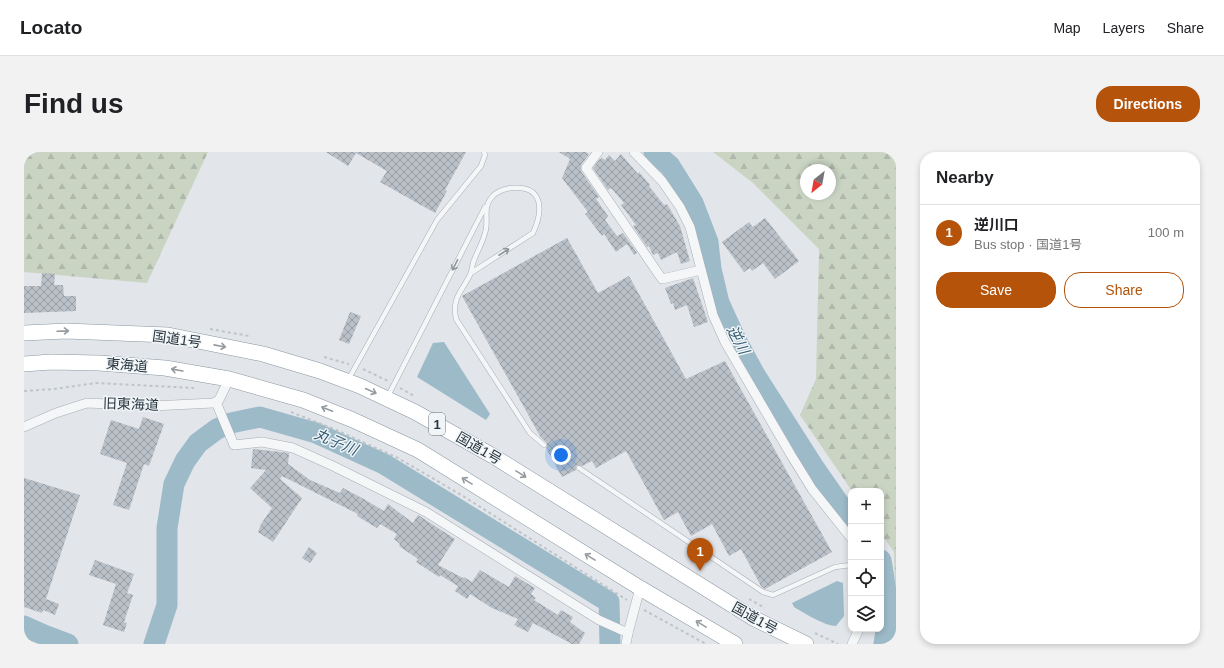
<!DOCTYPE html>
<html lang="en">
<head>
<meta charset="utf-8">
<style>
  :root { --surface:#fff; --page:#f2f2f2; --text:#202124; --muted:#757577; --line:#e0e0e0; --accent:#b45309 }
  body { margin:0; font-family:Helvetica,"Noto Sans JP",sans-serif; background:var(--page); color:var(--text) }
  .controls { position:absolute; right:12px; bottom:12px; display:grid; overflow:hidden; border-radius:8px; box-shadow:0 2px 6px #0003 }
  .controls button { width:36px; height:36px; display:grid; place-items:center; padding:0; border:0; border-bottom:1px solid var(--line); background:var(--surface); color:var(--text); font:20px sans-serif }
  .compass { position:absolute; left:776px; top:12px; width:36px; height:36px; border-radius:50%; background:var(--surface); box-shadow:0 2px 6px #0003; rotate:211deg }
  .you { position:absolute; left:537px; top:303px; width:14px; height:14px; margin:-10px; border:3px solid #fff; border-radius:50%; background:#1a73e8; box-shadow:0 0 0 6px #1a73e833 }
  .badge { display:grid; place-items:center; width:26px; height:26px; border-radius:50%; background:var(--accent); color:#fff; font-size:13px; font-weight:700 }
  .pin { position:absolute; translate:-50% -33px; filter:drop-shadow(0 1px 2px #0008) }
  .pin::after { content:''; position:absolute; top:21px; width:14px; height:12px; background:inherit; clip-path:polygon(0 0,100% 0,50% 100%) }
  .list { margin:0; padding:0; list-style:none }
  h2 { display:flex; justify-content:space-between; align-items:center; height:52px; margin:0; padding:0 16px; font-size:17px }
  h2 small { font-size:13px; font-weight:400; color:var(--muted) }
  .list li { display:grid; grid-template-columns:26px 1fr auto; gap:12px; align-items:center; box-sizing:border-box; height:56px; padding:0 16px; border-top:1px solid var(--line) }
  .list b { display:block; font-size:15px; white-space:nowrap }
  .list p { margin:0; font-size:13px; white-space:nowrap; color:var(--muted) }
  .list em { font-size:13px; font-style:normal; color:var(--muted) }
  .actions { display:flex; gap:8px; padding:12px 16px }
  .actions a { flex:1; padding:9px 0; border:1px solid var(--accent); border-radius:16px; text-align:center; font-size:14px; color:var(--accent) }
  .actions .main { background:var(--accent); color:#fff }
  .icon { flex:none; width:22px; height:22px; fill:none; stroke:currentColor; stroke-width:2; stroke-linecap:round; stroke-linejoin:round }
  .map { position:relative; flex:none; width:872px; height:492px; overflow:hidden; border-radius:16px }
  header { display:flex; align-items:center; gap:24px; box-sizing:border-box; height:56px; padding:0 20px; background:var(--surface); border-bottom:1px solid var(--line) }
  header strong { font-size:19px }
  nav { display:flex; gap:22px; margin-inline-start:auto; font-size:14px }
  .intro { display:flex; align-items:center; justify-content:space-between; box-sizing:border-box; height:96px; padding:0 24px }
  h1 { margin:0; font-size:28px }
  .button { padding:10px 18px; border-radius:16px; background:var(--accent); color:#fff; font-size:14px; font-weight:700 }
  main { display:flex; gap:24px; padding:0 24px }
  aside { flex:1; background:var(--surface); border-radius:16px; box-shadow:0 2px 6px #0003 }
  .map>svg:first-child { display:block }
</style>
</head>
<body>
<header>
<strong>Locato</strong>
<nav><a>Map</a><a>Layers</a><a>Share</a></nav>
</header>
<div class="intro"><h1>Find us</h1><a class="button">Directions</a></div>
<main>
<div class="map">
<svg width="872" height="492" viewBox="0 0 872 492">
  <defs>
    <pattern id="forest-firs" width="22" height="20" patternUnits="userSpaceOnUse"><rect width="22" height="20" fill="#cad4c3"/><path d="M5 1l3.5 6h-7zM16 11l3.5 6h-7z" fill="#aeb7a9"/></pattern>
    <pattern id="building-cross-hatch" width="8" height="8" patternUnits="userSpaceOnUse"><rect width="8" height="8" fill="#b9c0c7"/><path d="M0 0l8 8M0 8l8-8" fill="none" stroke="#979da3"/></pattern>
  </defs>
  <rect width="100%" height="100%" fill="#e2e6ea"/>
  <g fill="url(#forest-firs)" fill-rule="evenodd">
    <polygon points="0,0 184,0 123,131 0,120"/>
    <path d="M689 0H872V472L870 400 857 382V339H828L776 263 792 227 795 97 729 31ZM782 18H806V42H782Z"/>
  </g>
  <g fill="#9dbac9">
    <polygon points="420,190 466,262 462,268 393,225 409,191"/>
    <path d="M813 429 819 431 820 464 812 474C801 474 780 461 770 455L768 451Z"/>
  </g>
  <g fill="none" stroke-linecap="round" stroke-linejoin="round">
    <g stroke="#9dbac9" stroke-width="21">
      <polyline points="630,0 646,14 669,51 684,90 687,117 695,151 712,188 731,223 789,314 821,360 827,365"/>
      <path d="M857 408C862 437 866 462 860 492"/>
      <polyline points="0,474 20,483 44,492"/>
      <polyline points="130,492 143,453 143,376 150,332 161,309 174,291 193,277 207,271 236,265 292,281 360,312 585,450 586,492"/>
    </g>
  </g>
  <g fill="url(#building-cross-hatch)">
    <polygon points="302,0 442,0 421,38 423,39 411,61 356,30 363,19 332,1 324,14"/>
    <polygon points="535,0 562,0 565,2 557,13 557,19 575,45 572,47 584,64 581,68 593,84 599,81 613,101 610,103 603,92 592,100 580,82 578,84 561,62 564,60 538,26 546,7"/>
    <polygon points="597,2 614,22 615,20 626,33 625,34 640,53 643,52 656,74 666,109 657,112 653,100 637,108 634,101 629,103 625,94 623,95 609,74 612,73 597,53 600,51 587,36 584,38 569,16 575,8 578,6 581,8 585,3 591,9"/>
    <polygon points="741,66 775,109 751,127 739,111 728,119 726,116 720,120 698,90 725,70 729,75"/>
    <polygon points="543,86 574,141 605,124 662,227 701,209 808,400 741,437 737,434 717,397 705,404 688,372 667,384 654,360 640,368 602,299 572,316 568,309 558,314 554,313 552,314 552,318 538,325 522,296 523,291 516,284 438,144"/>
    <polygon points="18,121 31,122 30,133 39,133 40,144 52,144 52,159 0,161 0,134 17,134"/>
    <polygon points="669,126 684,170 670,175 663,153 651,158 649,151 647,152 641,136"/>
    <polygon points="326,160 337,164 325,192 315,188"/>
    <polygon points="119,265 140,272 125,314 120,312 105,358 89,353 103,311 76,302 87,268 115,277"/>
    <polygon points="229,297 265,301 264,312 286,328 316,341 319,336 338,346 360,359 364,352 389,371 394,363 431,387 414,413 439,426 440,425 448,430 456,418 485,435 491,424 511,436 507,442 512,446 510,448 534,463 537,458 549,465 546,470 561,481 555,492 548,492 509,471 504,480 490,473 494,467 468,456 446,442 443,447 431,439 434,434 416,423 415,425 392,410 394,407 375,394 376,392 370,387 373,382 356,372 353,376 333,364 334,362 258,324 256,327 278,346 249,390 234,380 237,372 248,356 226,336 242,318 227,316"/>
    <polygon points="0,326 56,343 22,447 35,452 31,463 19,458 18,461 0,455"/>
    <polygon points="285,395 293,401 286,411 278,406"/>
    <polygon points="71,408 110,422 103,441 109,443 100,470 103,471 100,480 79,473 92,432 65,423"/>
  </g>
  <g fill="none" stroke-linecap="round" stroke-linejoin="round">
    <defs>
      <g id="service">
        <path d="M447 121 509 81C520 57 519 33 487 36 480 37 472 40 468 45 459 55 464 65 462 77 460 89 453 99 449 111 448 115 448 119 446 123 437 141 428 145 432 167L506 281 520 293"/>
        <polyline points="324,228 413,68 457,14 461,3 460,0"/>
        <polyline points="364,244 461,55"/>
        <polyline points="555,316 739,440 749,443 811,415 827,413"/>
      </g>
      <g id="minor">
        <polyline points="574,0 562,16 638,127 677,118"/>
        <polyline points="610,0 638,29 656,55 666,75 689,163 701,190 767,303 788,337 827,386"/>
        <polyline points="192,250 210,293 238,290 269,296 309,314 402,360 575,468 604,481"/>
        <polyline points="0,275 32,261 63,251 129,254 189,251 195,248 205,227"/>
        <polyline points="0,491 4,492"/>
        <polyline points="602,492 604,481 616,436"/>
        <polyline points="828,492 835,477"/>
      </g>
      <g id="trunk">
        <polyline points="0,181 42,179 144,183 239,202 296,219 336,234 391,260 469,304 729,466 782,492"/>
        <polyline points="0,212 27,210 75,211 141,216 205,227 279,248 329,268 394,298 616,436 711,492"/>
      </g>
    </defs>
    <use href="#service" stroke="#a7aeb4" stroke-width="5.5"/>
    <use href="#minor" stroke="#a7aeb4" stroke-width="10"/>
    <use href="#trunk" stroke="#8996a0" stroke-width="16"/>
    <g stroke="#bfc4c8" stroke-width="2" stroke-dasharray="3 3" stroke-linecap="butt">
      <polyline points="186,177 225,184"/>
      <polyline points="300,205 325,212"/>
      <polyline points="339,217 364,229"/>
      <polyline points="376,236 390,244"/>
      <polyline points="0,239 30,237 72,231 170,236"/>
      <polyline points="267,260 310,277 374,306 439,344 603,448"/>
      <polyline points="725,447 741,456"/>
      <polyline points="620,458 682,492"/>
      <polyline points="791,481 814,492"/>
    </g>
    <use href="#service" stroke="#f4f6f8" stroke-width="4.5"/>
    <use href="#minor" stroke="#f4f6f8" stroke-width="9"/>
    <use href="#trunk" stroke="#fff" stroke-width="15"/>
  </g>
  <defs><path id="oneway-shaft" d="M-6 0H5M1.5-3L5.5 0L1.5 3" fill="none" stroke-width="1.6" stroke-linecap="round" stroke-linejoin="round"/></defs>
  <g stroke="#8f969c">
    <use href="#oneway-shaft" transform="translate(480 100) rotate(-33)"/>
    <use href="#oneway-shaft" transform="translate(431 113) rotate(117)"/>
  </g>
  <g stroke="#949ba0">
    <use href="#oneway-shaft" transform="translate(39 179) rotate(-2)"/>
    <use href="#oneway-shaft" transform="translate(196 194) rotate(11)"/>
    <use href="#oneway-shaft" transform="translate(153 218) rotate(-170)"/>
    <use href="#oneway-shaft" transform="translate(347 239) rotate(25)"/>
    <use href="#oneway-shaft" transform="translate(303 257) rotate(-159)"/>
    <use href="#oneway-shaft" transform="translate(497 322) rotate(32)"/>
    <use href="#oneway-shaft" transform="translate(443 329) rotate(-148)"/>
    <use href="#oneway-shaft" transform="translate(566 405) rotate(-148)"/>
    <use href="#oneway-shaft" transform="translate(677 472) rotate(-149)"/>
  </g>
  <g text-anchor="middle" stroke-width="3" stroke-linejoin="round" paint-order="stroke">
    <rect fill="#f1f5f7" stroke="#667078" stroke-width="1" x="405" y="261" width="16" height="22" rx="3"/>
    <g font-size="13" font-weight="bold" fill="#2a3741">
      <text x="413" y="277">1</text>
    </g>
    <g font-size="14" fill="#2a3741" stroke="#f1f5f7">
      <text transform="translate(153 187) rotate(8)" y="5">国道1号</text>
      <text transform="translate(103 213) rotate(5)" y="5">東海道</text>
      <text transform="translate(107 252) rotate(2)" y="5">旧東海道</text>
      <text transform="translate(455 296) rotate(30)" y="5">国道1号</text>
      <text transform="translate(731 466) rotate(29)" y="5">国道1号</text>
    </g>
    <g font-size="15" font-style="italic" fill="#355d75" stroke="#f1f5f7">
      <text transform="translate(714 188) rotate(62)" y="5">逆川</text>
      <text transform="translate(312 290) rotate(23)" y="5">丸子川</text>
    </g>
  </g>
</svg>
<div class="controls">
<button>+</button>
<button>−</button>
<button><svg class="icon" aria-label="locate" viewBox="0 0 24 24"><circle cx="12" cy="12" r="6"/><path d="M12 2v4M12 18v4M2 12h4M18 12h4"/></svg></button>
<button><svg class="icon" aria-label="layers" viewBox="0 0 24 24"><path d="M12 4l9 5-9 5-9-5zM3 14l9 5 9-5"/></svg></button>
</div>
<svg class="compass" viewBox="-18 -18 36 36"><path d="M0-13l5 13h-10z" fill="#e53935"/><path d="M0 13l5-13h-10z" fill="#757577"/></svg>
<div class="you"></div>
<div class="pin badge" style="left:676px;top:419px">1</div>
</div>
<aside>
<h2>Nearby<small></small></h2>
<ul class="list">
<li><span class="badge">1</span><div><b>逆川口</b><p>Bus stop · 国道1号</p></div><em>100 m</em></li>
</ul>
<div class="actions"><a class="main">Save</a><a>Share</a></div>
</aside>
</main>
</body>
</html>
